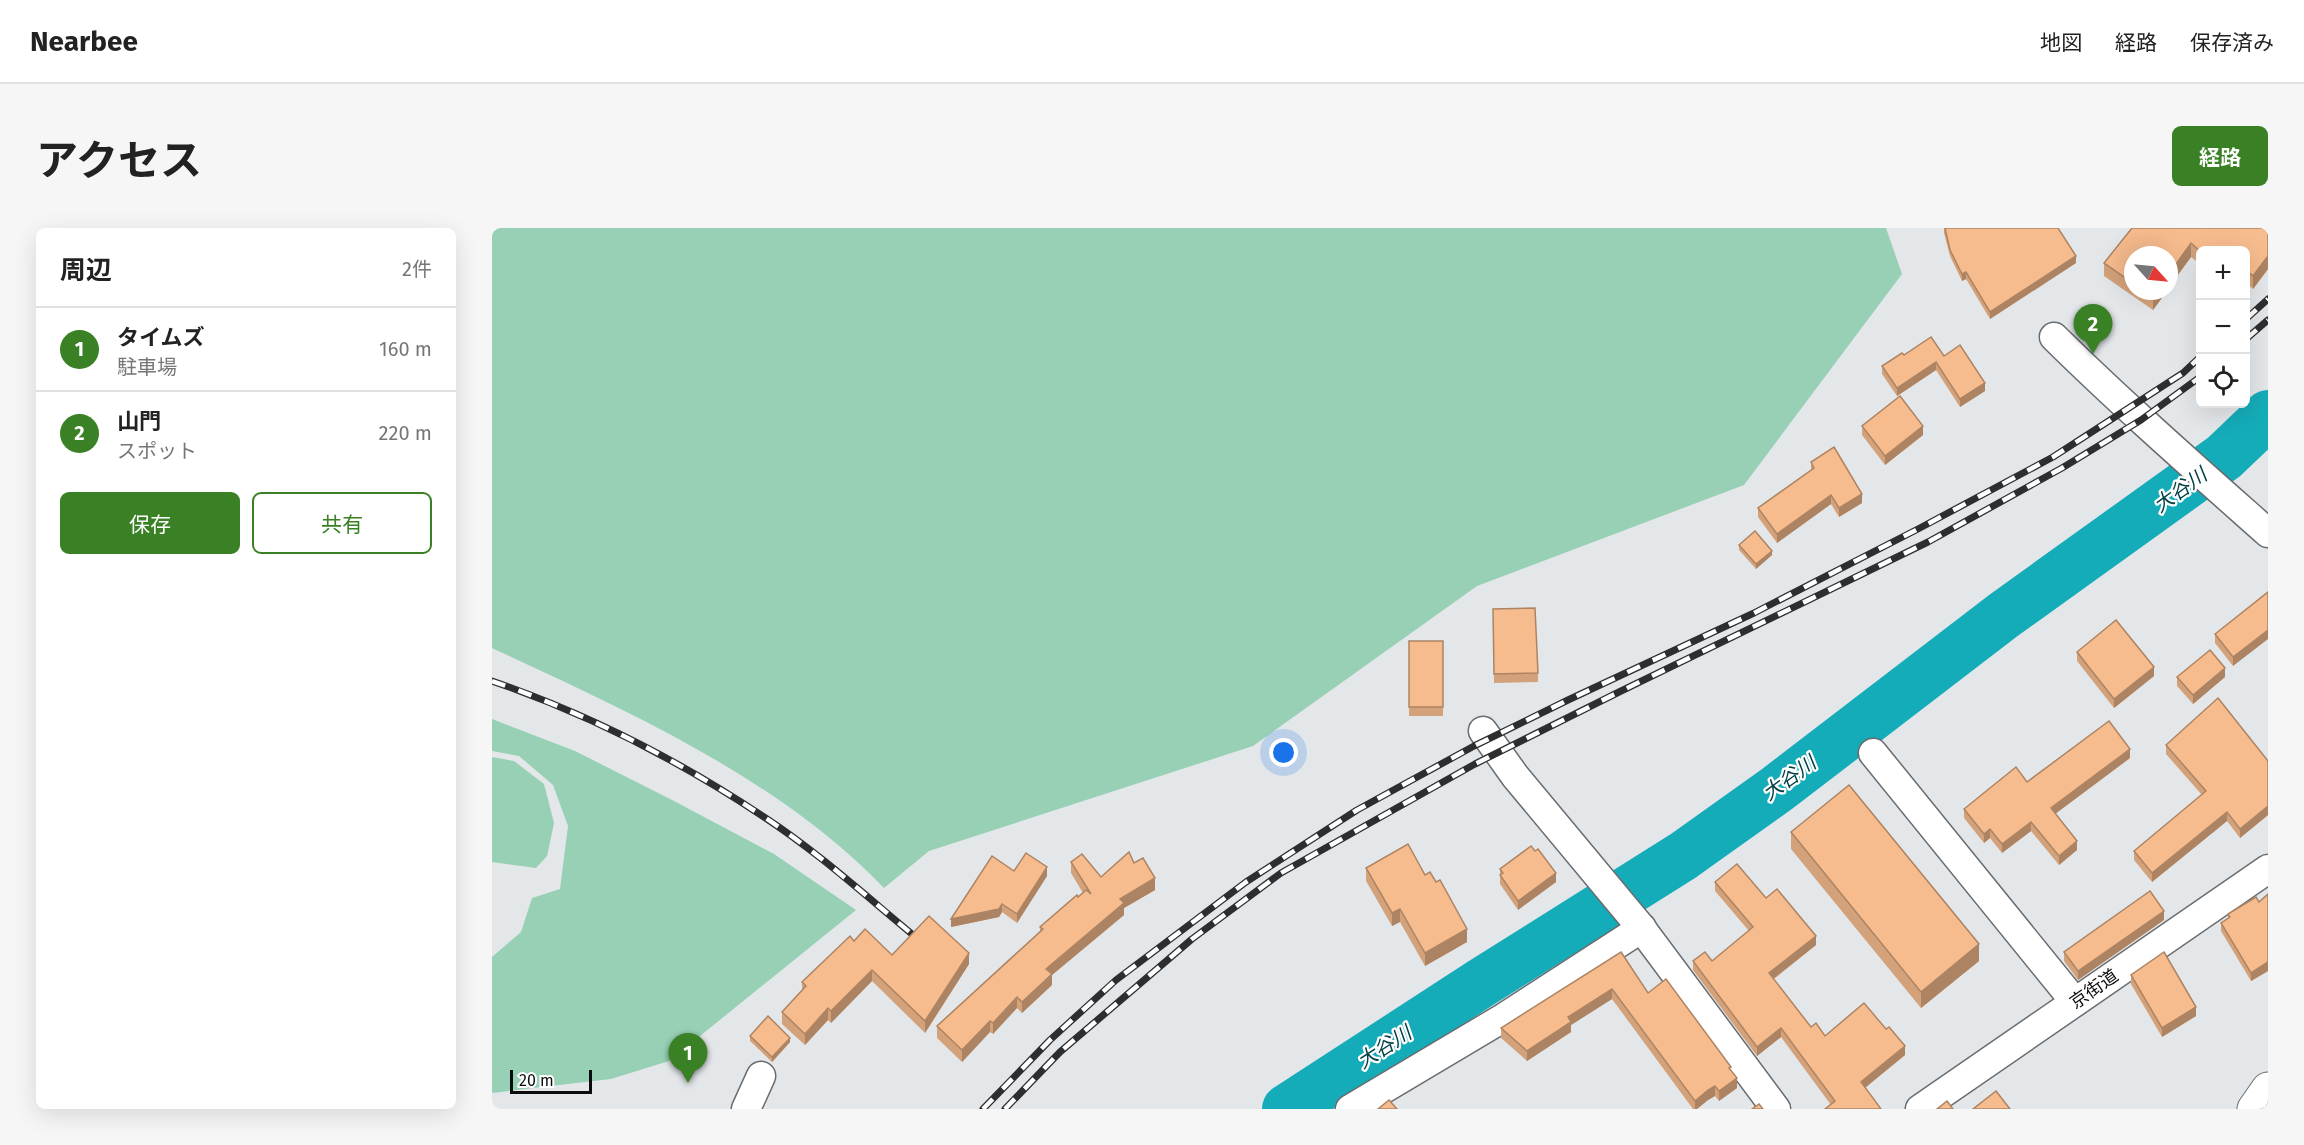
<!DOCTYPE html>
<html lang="ja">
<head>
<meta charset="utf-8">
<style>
  :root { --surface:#fff; --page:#f6f6f6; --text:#222; --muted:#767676; --line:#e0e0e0; --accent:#3a8125 }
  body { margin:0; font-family:"Fira Sans","Noto Sans JP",sans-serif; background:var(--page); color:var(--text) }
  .controls { position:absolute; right:18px; top:18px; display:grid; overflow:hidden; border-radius:9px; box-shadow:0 6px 24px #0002 }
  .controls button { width:54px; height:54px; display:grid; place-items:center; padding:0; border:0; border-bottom:2px solid var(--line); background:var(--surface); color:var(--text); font:30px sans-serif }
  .compass { position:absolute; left:1632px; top:18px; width:54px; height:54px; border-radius:50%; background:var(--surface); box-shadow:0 6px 24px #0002; rotate:117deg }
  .scale { position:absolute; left:18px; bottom:15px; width:82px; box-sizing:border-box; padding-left:6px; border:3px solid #0b0c0d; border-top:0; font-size:16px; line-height:21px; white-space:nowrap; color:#0b0c0d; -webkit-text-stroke:4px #fff; paint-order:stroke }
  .you { position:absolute; left:792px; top:525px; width:21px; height:21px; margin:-15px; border:4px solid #fff; border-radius:50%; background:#1a73e8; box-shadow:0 0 0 9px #1a73e833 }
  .badge { display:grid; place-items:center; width:39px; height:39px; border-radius:50%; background:var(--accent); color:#fff; font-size:20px; font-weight:700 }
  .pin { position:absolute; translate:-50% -50px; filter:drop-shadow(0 2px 3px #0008) }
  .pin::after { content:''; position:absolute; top:32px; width:21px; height:18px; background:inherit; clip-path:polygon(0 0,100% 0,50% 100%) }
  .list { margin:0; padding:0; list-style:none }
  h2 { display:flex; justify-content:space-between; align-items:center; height:78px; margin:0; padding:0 24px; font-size:26px }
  h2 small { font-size:20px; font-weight:400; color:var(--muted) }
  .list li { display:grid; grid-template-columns:39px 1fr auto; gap:18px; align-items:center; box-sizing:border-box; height:84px; padding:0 24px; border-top:2px solid var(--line) }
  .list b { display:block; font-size:22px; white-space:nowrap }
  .list p { margin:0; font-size:20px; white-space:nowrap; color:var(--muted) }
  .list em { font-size:20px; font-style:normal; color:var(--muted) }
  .actions { display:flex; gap:12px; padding:18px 24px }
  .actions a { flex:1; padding:14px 0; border:2px solid var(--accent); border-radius:9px; text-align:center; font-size:21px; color:var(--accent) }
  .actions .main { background:var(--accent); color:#fff }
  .icon { flex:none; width:33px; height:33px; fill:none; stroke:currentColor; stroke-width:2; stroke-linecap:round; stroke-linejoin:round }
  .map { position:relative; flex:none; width:1776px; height:881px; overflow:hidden; border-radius:9px }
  header { display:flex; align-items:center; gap:36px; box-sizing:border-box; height:84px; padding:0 30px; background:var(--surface); border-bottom:2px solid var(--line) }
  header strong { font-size:28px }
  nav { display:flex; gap:33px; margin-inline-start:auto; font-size:21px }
  .intro { display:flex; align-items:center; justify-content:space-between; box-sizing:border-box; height:144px; padding:0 36px }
  h1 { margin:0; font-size:42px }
  .button { padding:15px 27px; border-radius:9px; background:var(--accent); color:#fff; font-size:21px; font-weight:700 }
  main { display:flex; gap:36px; padding:0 36px }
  aside { flex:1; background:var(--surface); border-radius:9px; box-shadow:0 6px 24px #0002 }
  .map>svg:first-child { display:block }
</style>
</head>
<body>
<header>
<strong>Nearbee</strong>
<nav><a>地図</a><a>経路</a><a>保存済み</a></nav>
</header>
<div class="intro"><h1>アクセス</h1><a class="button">経路</a></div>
<main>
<aside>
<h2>周辺<small>2件</small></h2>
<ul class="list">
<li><span class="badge">1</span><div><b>タイムズ</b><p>駐車場</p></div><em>160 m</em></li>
<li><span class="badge">2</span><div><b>山門</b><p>スポット</p></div><em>220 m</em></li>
</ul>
<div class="actions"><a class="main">保存</a><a>共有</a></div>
</aside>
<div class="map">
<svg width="1776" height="881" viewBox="0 0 1776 881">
  <rect width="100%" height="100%" fill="#e4e7ea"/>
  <g fill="#97d0b5">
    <path d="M0 0H1394L1410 46 1252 257 985 358 761 518 437 623 392 660C286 550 136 483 0 420Z"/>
    <polygon points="0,491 83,523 182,573 282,626 364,682 177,833 119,851 0,865 0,729 29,704 40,670 68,661 76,598 61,557 27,528 0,523"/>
    <polygon points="0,529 22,533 52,556 62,595 55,628 44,640 0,634"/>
  </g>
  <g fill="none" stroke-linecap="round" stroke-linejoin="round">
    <polyline stroke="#15acb9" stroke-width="50" points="795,881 989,755 1191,628 1285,561 1512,387 1732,229 1776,187"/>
    <defs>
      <g id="minor">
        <path d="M1562 109C1631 177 1704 241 1776 305"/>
        <polyline points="991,503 1023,548 1147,697 1284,881"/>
        <polyline points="1381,525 1583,774"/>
        <polyline points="254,881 269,848"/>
        <polyline points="858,881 1011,790 1150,700"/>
        <polyline points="1428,881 1776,641"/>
      </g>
      <polyline id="major" points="1762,881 1776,861"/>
    </defs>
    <use href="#minor" stroke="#696c6f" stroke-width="31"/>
    <use href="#major" stroke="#696c6f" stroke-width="35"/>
    <use href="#minor" stroke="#fff" stroke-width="28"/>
    <use href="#major" stroke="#fff" stroke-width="33"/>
    <defs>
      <g id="rail">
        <polyline points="1754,91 1776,71"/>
        <polyline points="1754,111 1776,92"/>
        <path d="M0 453C96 486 188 533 272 589 327 625 375 669 426 711"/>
        <polyline points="491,881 558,812 624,752 754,654 865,582 982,518 1076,472 1262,385 1426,301 1561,229 1691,145 1708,129"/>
        <polyline points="513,881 568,824 630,771 700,711 789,645 983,536 1127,464 1436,314 1570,240 1649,192 1708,149"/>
      </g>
    </defs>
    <use href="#rail" stroke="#2d2e2f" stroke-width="7"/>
    <use href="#rail" stroke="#fff" stroke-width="4.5" stroke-dasharray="14" stroke-linecap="butt"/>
  </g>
  <g fill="#d4a27a">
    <polygon points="1452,0 1584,35 1498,91 1474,51 1470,53 1458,28 1452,5"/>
    <polygon points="1640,0 1776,0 1776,41 1761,61 1754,55 1754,22 1708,22 1708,36 1699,29 1677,59 1677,27 1641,27 1641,63 1675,63 1661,82 1612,48 1612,35"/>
    <polygon points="1412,127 1452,128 1493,163 1468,179 1444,142 1405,168 1390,146 1390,138"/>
    <polygon points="1370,198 1431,207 1393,237 1370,207"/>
    <polygon points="1319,234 1370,275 1347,289 1339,276 1285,315 1266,289 1266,280 1319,242"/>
    <polygon points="1247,317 1280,327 1264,341 1247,322"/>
    <polygon points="1776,364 1741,438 1723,415 1723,406"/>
    <polygon points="1001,381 1046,445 1046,454 1002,455"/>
    <rect x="917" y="413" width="34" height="75"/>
    <polygon points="1585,424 1662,448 1622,480 1585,433"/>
    <polygon points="1685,449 1733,449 1701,476 1685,458"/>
    <polygon points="1674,517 1776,533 1776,587 1748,610 1735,593 1660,654 1642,632 1642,623 1710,567 1674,526"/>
    <polygon points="1638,530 1563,586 1585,622 1567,637 1539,603 1510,625 1498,610 1492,615 1472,590 1472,581 1535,554"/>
    <polygon points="1299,604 1487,733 1429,780 1299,621"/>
    <polygon points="579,634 609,649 642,635 663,662 632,680 632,687 560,747 560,757 530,785 525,780 501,806 498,804 470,834 445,810 445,798 548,704 548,699 591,665 579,645"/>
    <polygon points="874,640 933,647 975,714 933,738 908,694 900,698 874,653"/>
    <polygon points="1008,641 1064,654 1026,682 1008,656"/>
    <polygon points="555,648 525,695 510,684 507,689 459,699"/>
    <polygon points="1223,654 1274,670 1324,717 1282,751 1319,799 1333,808 1413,827 1373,860 1339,877 1289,809 1265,828 1201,742 1201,733 1220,733 1257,703 1223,663"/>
    <polygon points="1776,666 1776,743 1759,753 1729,703 1729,695 1736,690 1736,686 1767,674"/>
    <polygon points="1672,692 1586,752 1572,733 1572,724"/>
    <polygon points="362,713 400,727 477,736 433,805 380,753 339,795 336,792 313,817 290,796 290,784 310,763 310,754"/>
    <polygon points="1129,724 1156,765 1239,842 1245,860 1227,873 1223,868 1216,872 1205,881 1201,881 1120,771 1079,797 1079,804 1035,833 1009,810 1009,800"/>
    <polygon points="1639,747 1704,788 1670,809 1639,756"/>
    <polygon points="258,808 298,814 280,834 258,813"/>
  </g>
  <g fill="#ad8463">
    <polygon points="1699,15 1699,29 1677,59 1677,46"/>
    <polygon points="1584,28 1584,35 1498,91 1498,84"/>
    <polygon points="1776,28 1776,41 1761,61 1761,48"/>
    <polygon points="1474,44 1474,51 1470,53 1470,46"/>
    <polygon points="1665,63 1675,63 1661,82 1661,69"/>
    <polygon points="1444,134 1444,142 1405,168 1405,160"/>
    <polygon points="1493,155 1493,163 1468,179 1468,171"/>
    <polygon points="1431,198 1431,207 1393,237 1393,228"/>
    <polygon points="1370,266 1370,275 1347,289 1347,280"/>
    <polygon points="1339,267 1339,276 1285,315 1285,306"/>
    <polygon points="1280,323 1280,327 1264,341 1264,336"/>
    <polygon points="1776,402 1776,411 1741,438 1741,429"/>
    <polygon points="1662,439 1662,448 1622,480 1622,471"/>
    <polygon points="1733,440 1733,449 1701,476 1701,467"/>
    <polygon points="1638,521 1638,530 1559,589 1559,580"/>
    <polygon points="1776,578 1776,587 1748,610 1748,601"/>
    <polygon points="1735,584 1735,593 1660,654 1660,645"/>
    <polygon points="1539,594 1539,603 1510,625 1510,616"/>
    <polygon points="1498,601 1498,610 1492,615 1492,606"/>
    <polygon points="1585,613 1585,622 1567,637 1567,628"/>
    <polygon points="555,639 555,648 525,695 525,686"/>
    <polygon points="1064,645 1064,654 1026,682 1026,673"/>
    <polygon points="663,650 663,662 632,680 632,687 560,747 560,757 530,785 530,774 554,741 628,671"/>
    <polygon points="510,676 510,684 507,689 459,699 459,691"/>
    <polygon points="908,681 908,694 900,698 900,685"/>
    <polygon points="1672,683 1672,692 1586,752 1586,743"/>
    <polygon points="975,701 975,714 933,738 933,725"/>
    <polygon points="1324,708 1324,717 1277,754 1277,745"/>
    <polygon points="1487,716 1487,733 1429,780 1429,764"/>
    <polygon points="477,725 477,736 433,805 433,793"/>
    <polygon points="1776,734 1776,743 1759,753 1759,745"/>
    <polygon points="380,742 380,753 339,795 339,783"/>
    <polygon points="1120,761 1120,771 1079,797 1079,804 1035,833 1035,823 1076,789"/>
    <polygon points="525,769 525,780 501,806 501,795"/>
    <polygon points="1704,779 1704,788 1670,809 1670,800"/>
    <polygon points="336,780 336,792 313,817 313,806"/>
    <polygon points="498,793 498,804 470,834 470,822"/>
    <polygon points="1289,800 1289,809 1265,828 1265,819"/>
    <polygon points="298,810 298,814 280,834 280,829"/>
    <polygon points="1413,818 1413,827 1369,863 1369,854"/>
    <polygon points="1245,850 1245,860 1227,873 1227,863"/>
    <polygon points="1223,858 1223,868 1216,872 1205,881 1203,881 1203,873 1216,862"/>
  </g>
  <g fill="#f7bc8e" stroke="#ad8463" stroke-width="1.5">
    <polygon points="1453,0 1566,0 1584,28 1498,84 1474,44 1470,46 1458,22"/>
    <polygon points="1640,0 1776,0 1776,28 1761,48 1754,42 1754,22 1708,23 1699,15 1677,46 1677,27 1641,27 1641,55 1612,35"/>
    <polygon points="1653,63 1665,63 1661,69"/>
    <polygon points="1439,109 1452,128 1468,117 1493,155 1468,171 1444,134 1405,160 1390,138 1410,125 1412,127"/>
    <polygon points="1408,168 1431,198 1393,228 1370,198"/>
    <polygon points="1342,219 1370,266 1347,280 1339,267 1285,306 1266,280 1322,240 1319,234"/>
    <polygon points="1263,303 1280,323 1264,336 1247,317"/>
    <polygon points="1776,364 1776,402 1741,429 1723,406"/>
    <polygon points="1043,380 1046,445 1002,446 1001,381"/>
    <polygon points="1624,392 1662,439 1622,471 1585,424"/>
    <rect x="917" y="413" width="34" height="66"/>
    <polygon points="1718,422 1733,440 1701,467 1685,449"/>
    <polygon points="1726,470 1776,533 1776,578 1748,601 1735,584 1660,645 1642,623 1714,563 1674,517"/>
    <polygon points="1617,493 1638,521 1559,580 1585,613 1567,628 1539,594 1510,616 1498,601 1492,606 1472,581 1524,539 1535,554"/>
    <polygon points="1357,557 1487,716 1429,764 1299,604"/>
    <polygon points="916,616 933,647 938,644 944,654 948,652 975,701 933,725 908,681 900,685 874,640"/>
    <polygon points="1039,618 1043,623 1046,621 1064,645 1026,673 1008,647 1011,645 1008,641"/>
    <polygon points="637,624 642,635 651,630 663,650 628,671 632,675 554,741 560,746 530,774 525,769 501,795 498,793 470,822 445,798 551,701 548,699 585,667 586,669 594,662 599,666 579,634 590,626 609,649"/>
    <polygon points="534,625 555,639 525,686 510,676 507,681 459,691 500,628 522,643"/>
    <polygon points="1245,636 1274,670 1285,661 1324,708 1277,745 1319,799 1324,795 1333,808 1372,775 1394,801 1397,799 1413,818 1369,854 1389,881 1333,881 1343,873 1289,800 1265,819 1201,733 1213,724 1220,733 1261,699 1223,654"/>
    <polygon points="1658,663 1672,683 1586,743 1572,724"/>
    <polygon points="1776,666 1776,734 1759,745 1729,695 1738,689 1736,686 1764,669 1767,674"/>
    <polygon points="437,688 477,725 433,793 380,742 339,783 336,780 313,806 290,784 314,758 310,754 358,708 362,713 373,701 400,727"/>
    <polygon points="1129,724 1156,765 1174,751 1239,839 1237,840 1245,850 1227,863 1223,858 1216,862 1203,873 1120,761 1076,789 1079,794 1035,823 1009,800"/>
    <polygon points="1672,724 1704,779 1670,800 1639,747"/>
    <polygon points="276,788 298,810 280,829 258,808"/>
    <polygon points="1504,863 1518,881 1481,881"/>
    <polygon points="897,872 905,881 886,881"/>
    <polygon points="1455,873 1461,881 1445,881"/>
    <polygon points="1267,876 1271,881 1260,881"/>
  </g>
  <g text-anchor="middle" stroke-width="4.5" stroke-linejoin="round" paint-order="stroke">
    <g font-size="18" fill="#0b0c0d" stroke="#fff">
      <text transform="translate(1602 761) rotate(-35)" y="6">京街道</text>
    </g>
    <g font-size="20" font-style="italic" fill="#024146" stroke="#fff">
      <text transform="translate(1688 262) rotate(-36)" y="7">大谷川</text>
      <text transform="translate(1297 550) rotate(-36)" y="7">大谷川</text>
      <text transform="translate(892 819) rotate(-33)" y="7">大谷川</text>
    </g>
  </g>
</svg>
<div class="controls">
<button>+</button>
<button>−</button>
<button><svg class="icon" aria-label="locate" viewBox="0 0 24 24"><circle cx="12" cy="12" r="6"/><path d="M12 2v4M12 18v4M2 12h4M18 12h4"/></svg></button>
</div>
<svg class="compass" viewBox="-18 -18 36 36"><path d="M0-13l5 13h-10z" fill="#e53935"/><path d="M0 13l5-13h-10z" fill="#767676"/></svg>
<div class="scale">20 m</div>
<div class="you"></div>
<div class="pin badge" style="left:196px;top:855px">1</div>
<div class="pin badge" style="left:1601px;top:126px">2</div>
</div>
</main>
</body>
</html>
